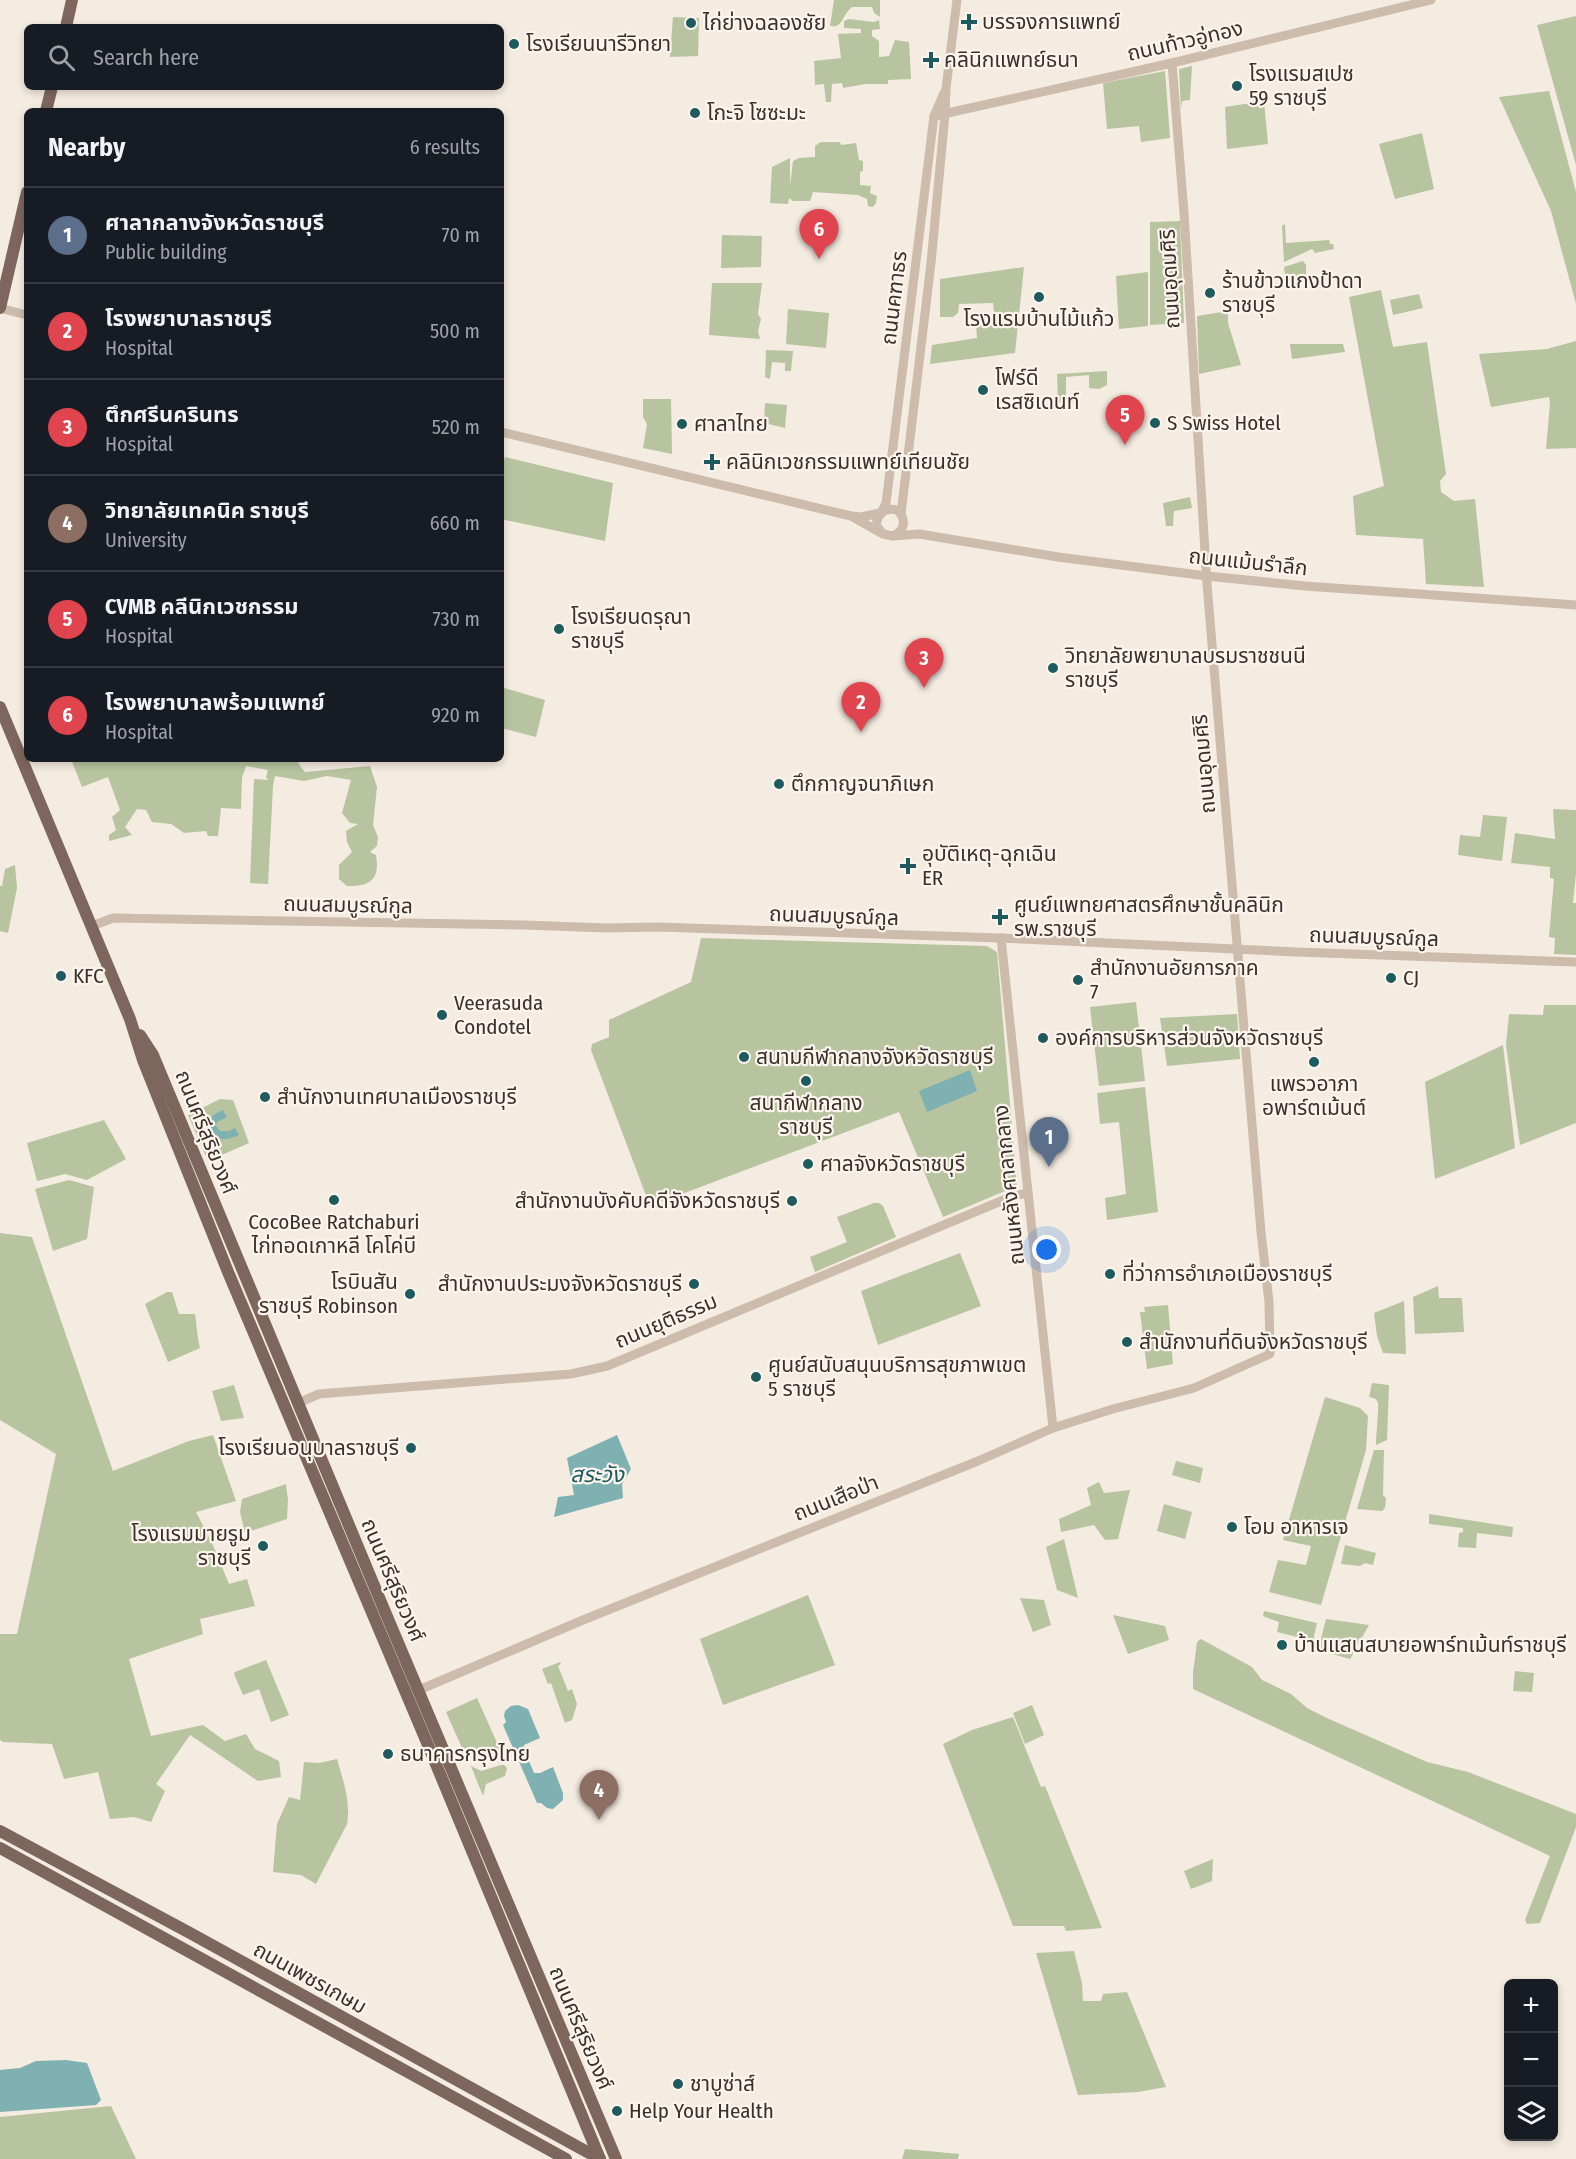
<!DOCTYPE html>
<html lang="en">
<head>
<meta charset="utf-8">
<style>
  :root { --surface:#171b24; --page:#20242c; --text:#f1f3f6; --muted:#9ea1a6; --line:#363941; --accent:#0b8043 }
  body { margin:0; font-family:"Fira Sans Condensed","Noto Sans Thai",sans-serif; background:var(--page); color:var(--text) }
  .controls { position:absolute; right:18px; bottom:18px; display:grid; overflow:hidden; border-radius:9px; box-shadow:0 3px 9px #0003 }
  .controls button { width:54px; height:54px; display:grid; place-items:center; padding:0; border:0; border-bottom:2px solid var(--line); background:var(--surface); color:var(--text); font:30px sans-serif }
  .you { position:absolute; left:1047px; top:1250px; width:21px; height:21px; margin:-15px; border:4px solid #fff; border-radius:50%; background:#1a73e8; box-shadow:0 0 0 9px #1a73e833 }
  .badge { display:grid; place-items:center; width:39px; height:39px; border-radius:50%; background:var(--accent); color:#fff; font-size:20px; font-weight:700 }
  .pin { position:absolute; translate:-50% -50px; filter:drop-shadow(0 2px 3px #0008) }
  .pin::after { content:''; position:absolute; top:32px; width:21px; height:18px; background:inherit; clip-path:polygon(0 0,100% 0,50% 100%) }
  .list { margin:0; padding:0; list-style:none }
  h2 { display:flex; justify-content:space-between; align-items:center; height:78px; margin:0; padding:0 24px; font-size:26px }
  h2 small { font-size:20px; font-weight:400; color:var(--muted) }
  .list li { display:grid; grid-template-columns:39px 1fr auto; gap:18px; align-items:center; box-sizing:border-box; height:96px; padding:0 24px; border-top:2px solid var(--line) }
  .list b { display:block; font-size:22px; white-space:nowrap }
  .list p { margin:0; font-size:20px; white-space:nowrap; color:var(--muted) }
  .list em { font-size:20px; font-style:normal; color:var(--muted) }
  .icon { flex:none; width:33px; height:33px; fill:none; stroke:currentColor; stroke-width:2; stroke-linecap:round; stroke-linejoin:round }
  .map { position:relative; flex:none; width:1576px; height:2159px; overflow:hidden }
  .search { position:absolute; background:var(--surface); box-shadow:0 3px 9px #0003; left:24px; top:24px; width:480px; height:66px; display:flex; align-items:center; gap:15px; box-sizing:border-box; padding:0 21px; border-radius:9px; color:var(--muted); font-size:22px }
  .panel { position:absolute; background:var(--surface); box-shadow:0 3px 9px #0003; left:24px; top:108px; width:480px; height:654px; border-radius:9px }
  .map>svg:first-child { display:block }
</style>
</head>
<body>
<div class="map">
<svg width="1576" height="2159" viewBox="0 0 1576 2159">
  <rect width="100%" height="100%" fill="#f4ebe1"/>
  <g fill="#b8c4a0">
    <path d="M834 0H880V17L874 13 872 7H852C841 16 843 29 830 26Z"/>
    <polygon points="1576,16 1576,165 1537,25"/>
    <polygon points="673,17 699,18 698,56 670,57"/>
    <polygon points="849,19 874,22 879,20 880,29 872,30 872,36 879,41 879,57 889,56 895,40 909,42 911,79 888,80 888,84 865,84 843,88 842,83 832,84 831,102 826,102 824,84 815,85 814,61 841,58 838,34 861,33 861,29 844,28 844,21"/>
    <polygon points="1192,66 1190,100 1182,101 1181,110 1179,69"/>
    <polygon points="1165,71 1170,138 1141,142 1139,126 1107,129 1103,83"/>
    <polygon points="1549,91 1576,192 1576,304 1551,211 1499,97"/>
    <polygon points="1264,101 1268,144 1227,149 1225,107"/>
    <polygon points="1422,133 1434,189 1395,199 1379,144"/>
    <polygon points="821,142 840,142 841,145 856,143 859,160 863,161 863,171 860,172 860,185 871,186 870,193 877,196 876,203 873,207 868,206 867,199 858,195 813,192 810,201 793,201 789,198 788,204 770,203 772,167 790,158 790,186 793,161 799,158 815,157 815,146"/>
    <polygon points="1180,221 1184,323 1150,325 1150,222"/>
    <polygon points="1285,224 1286,243 1329,240 1330,244 1333,244 1334,249 1315,253 1312,249 1284,262 1282,226"/>
    <polygon points="722,235 762,236 761,267 721,268"/>
    <polygon points="1303,261 1306,265 1306,275 1308,279 1286,283 1284,267"/>
    <polygon points="1024,267 1015,353 930,364 932,345 977,338 976,324 987,326 995,320 993,303 959,304 958,313 953,317 940,317 940,279"/>
    <polygon points="1148,272 1148,326 1119,329 1116,276"/>
    <polygon points="712,283 762,283 758,314 761,319 758,331 760,339 709,335"/>
    <polygon points="1381,290 1393,347 1427,342 1446,474 1440,481 1441,492 1454,501 1475,499 1484,587 1426,584 1423,539 1356,535 1353,496 1384,486 1349,297"/>
    <polygon points="1419,294 1423,308 1393,315 1390,300"/>
    <polygon points="788,309 829,313 826,348 786,344"/>
    <polygon points="1228,311 1228,323 1241,365 1199,374 1197,316"/>
    <polygon points="1576,341 1576,448 1546,449 1550,403 1549,397 1491,407 1479,354 1547,349"/>
    <polygon points="1290,344 1343,344 1345,352 1292,359"/>
    <polygon points="766,350 793,351 791,371 785,371 785,363 772,362 770,379 765,377"/>
    <polygon points="1107,371 1107,385 1099,389 1089,388 1089,375 1066,377 1066,400 1074,400 1073,403 1058,403 1057,374"/>
    <polygon points="643,399 671,399 672,454 643,448 647,424 643,417"/>
    <polygon points="765,403 787,405 785,428 764,423"/>
    <polygon points="505,457 613,483 605,541 501,519 501,475"/>
    <polygon points="1190,497 1192,508 1174,511 1173,526 1166,526 1163,503"/>
    <polygon points="501,687 545,700 536,737 501,728"/>
    <path d="M71 759H297L300 766 305 772 370 766 377 787 373 825 378 837 377 846 370 852 376 855C380 879 371 887 347 886L339 879V865L352 852 347 842 346 831 358 824 350 823 342 813 351 780 327 776 304 781 275 776 273 786 268 884 250 883 254 779 268 780 266 777 268 770 246 766 242 778 241 809 221 808 218 836H208L206 831 184 833 171 824 152 822 146 810 137 809 125 827 132 835 109 841V835L116 830 112 817 120 810 108 777 82 787Z"/>
    <polygon points="1553,809 1576,810 1576,873 1573,903 1576,903 1576,955 1554,954 1555,938 1549,937 1554,879 1550,878 1550,867 1511,863 1515,833 1555,839"/>
    <polygon points="1483,815 1507,817 1502,861 1458,855 1460,835 1480,837"/>
    <polygon points="15,865 17,888 8,933 0,931 0,886 2,886 5,869"/>
    <polygon points="701,938 987,946 997,952 1017,1186 943,1217 899,1112 650,1206 591,1050 592,1044 609,1037 609,1020 691,982"/>
    <polygon points="1136,1002 1145,1081 1099,1086 1090,1007"/>
    <polygon points="1544,1005 1576,1005 1576,1123 1520,1145 1506,1045 1509,1014 1543,1015"/>
    <polygon points="1237,1014 1240,1059 1167,1066 1160,1018"/>
    <polygon points="1503,1045 1515,1148 1435,1179 1425,1082"/>
    <polygon points="1145,1087 1158,1212 1107,1220 1105,1198 1126,1194 1119,1122 1100,1124 1097,1093"/>
    <polygon points="220,1099 233,1100 249,1143 208,1161 188,1115"/>
    <polygon points="104,1120 126,1159 87,1180 65,1174 37,1181 27,1143"/>
    <polygon points="69,1180 94,1187 87,1239 53,1251 35,1189"/>
    <polygon points="874,1203 879,1203 883,1206 896,1237 815,1272 810,1257 847,1242 837,1217"/>
    <polygon points="0,1233 32,1237 113,1471 189,1441 213,1435 236,1501 196,1512 213,1545 229,1584 247,1579 255,1606 200,1619 203,1634 129,1659 151,1736 203,1725 225,1741 246,1734 255,1749 279,1761 281,1777 258,1781 190,1735 156,1784 165,1791 151,1822 134,1817 110,1819 98,1772 64,1779 52,1744 3,1742 0,1740 0,1634 17,1634 56,1454 0,1420"/>
    <polygon points="960,1253 981,1306 878,1345 861,1291"/>
    <polygon points="1438,1286 1439,1298 1462,1298 1464,1332 1415,1334 1413,1297"/>
    <path d="M167 1292H172L179 1314H195C197 1326 197 1336 200 1348L168 1362 145 1304Z"/>
    <polygon points="1404,1301 1406,1354 1383,1353 1377,1336 1374,1313"/>
    <polygon points="1168,1305 1173,1364 1147,1369 1140,1312 1145,1312 1144,1307"/>
    <path d="M1372 1383 1389 1385 1387 1440 1376 1445C1376 1438 1379 1405 1378 1403 1376 1398 1374 1398 1369 1397Z"/>
    <polygon points="234,1385 244,1418 221,1421 212,1391"/>
    <polygon points="1325,1397 1360,1408 1368,1416 1366,1450 1321,1605 1269,1592 1278,1560 1306,1565 1311,1546 1283,1540"/>
    <polygon points="1374,1450 1384,1450 1383,1495 1386,1498 1385,1508 1382,1511 1357,1509"/>
    <polygon points="1176,1461 1203,1468 1200,1483 1172,1475"/>
    <polygon points="1099,1482 1104,1493 1130,1490 1118,1539 1105,1540 1094,1525 1061,1532 1059,1519 1091,1505 1087,1488"/>
    <polygon points="286,1484 288,1500 287,1519 245,1533 240,1512 242,1499"/>
    <polygon points="1164,1504 1192,1512 1185,1539 1157,1531"/>
    <polygon points="1429,1514 1513,1527 1512,1537 1477,1533 1476,1548 1458,1547 1459,1533 1463,1532 1463,1528 1429,1524"/>
    <polygon points="1064,1539 1078,1598 1057,1590 1046,1547"/>
    <polygon points="1345,1545 1376,1553 1373,1565 1365,1563 1360,1566 1341,1564"/>
    <polygon points="808,1595 835,1665 723,1705 700,1639"/>
    <polygon points="1020,1598 1044,1600 1051,1625 1033,1632"/>
    <polygon points="1264,1611 1317,1623 1313,1641 1277,1632 1279,1622 1263,1616"/>
    <polygon points="1113,1615 1165,1626 1169,1640 1128,1654"/>
    <polygon points="1326,1619 1369,1625 1350,1659 1318,1650"/>
    <polygon points="1201,1639 1252,1667 1262,1680 1291,1694 1307,1708 1329,1719 1427,1762 1468,1772 1576,1814 1576,1827 1540,1923 1527,1924 1525,1920 1550,1856 1193,1689 1193,1673 1197,1642"/>
    <polygon points="266,1660 289,1715 271,1722 259,1689 243,1695 234,1674 235,1672"/>
    <polygon points="560,1662 561,1664 558,1666 568,1691 572,1689 577,1704 572,1720 565,1723 551,1683 548,1684 542,1669"/>
    <polygon points="1515,1671 1534,1673 1532,1692 1513,1691"/>
    <polygon points="477,1698 502,1754 488,1761 477,1754 463,1750 446,1712"/>
    <polygon points="1032,1705 1044,1735 1025,1744 1013,1713"/>
    <polygon points="1013,1717 1041,1787 1045,1786 1102,1928 1066,1931 1064,1926 1013,1926 943,1744 972,1730"/>
    <path d="M337 1759C343 1780 351 1802 347 1824L316 1884 301 1875 273 1872 277 1824 289 1797 300 1800 304 1762 319 1763Z"/>
    <polygon points="501,1765 504,1765 507,1768 505,1776 486,1784 483,1796 471,1766 481,1771"/>
    <polygon points="1213,1859 1212,1881 1191,1889 1184,1871"/>
    <polygon points="1074,1951 1082,1983 1083,2001 1101,2001 1103,1994 1127,1992 1166,2087 1138,2092 1078,2095 1036,1953"/>
    <polygon points="111,2106 136,2159 0,2159 0,2117"/>
    <polygon points="905,2149 959,2154 958,2159 902,2159"/>
  </g>
  <g fill="#7fb0b2">
    <polygon points="970,1070 977,1091 927,1112 919,1091"/>
    <path d="M223 1110 227 1117 217 1122 216 1126 220 1131H229L235 1128 239 1135C225 1141 214 1142 208 1127L213 1115Z"/>
    <polygon points="617,1435 631,1469 622,1484 623,1498 554,1517 558,1497 574,1495 567,1458"/>
    <polygon points="518,1705 528,1709 540,1738 524,1745 524,1749 534,1773 540,1773 553,1767 563,1793 563,1800 553,1809 547,1808 541,1803 537,1803 503,1725 506,1722 504,1716 505,1711 511,1706"/>
    <polygon points="66,2060 87,2063 101,2100 96,2105 0,2112 0,2070 20,2068 36,2061"/>
  </g>
  <g fill="none" stroke-linecap="round" stroke-linejoin="round">
    <g stroke="#cdbbac" stroke-width="9">
      <polyline points="934,116 1172,63 1431,0"/>
      <polyline points="0,308 27,315"/>
      <polyline points="501,432 851,516 861,517 880,513"/>
      <polyline points="881,513 886,503 934,116 944,93"/>
      <polyline points="901,514 931,263 945,114 946,88 957,0"/>
      <path d="M853 517 883 534 893 536C905 531 907 519 897 510 885 507 878 513 876 525L883 534"/>
      <polyline points="893,536 919,534 1058,557 1207,576 1305,586 1576,605"/>
      <polyline points="92,926 113,918 524,925 606,928 658,927 1001,938 1297,952 1576,962"/>
      <polyline points="1001,938 1053,1428"/>
      <polyline points="298,1403 319,1394 571,1374 607,1366 1013,1196 1028,1193"/>
      <polyline points="419,1690 583,1620 978,1461 1053,1428 1113,1409 1194,1388 1270,1354 1269,1302 1261,1232 1207,584 1184,213 1172,63"/>
    </g>
    <g stroke="#7d675c" stroke-width="12">
      <polyline points="66,27 72,0"/>
      <polyline points="46,111 52,87"/>
      <polyline points="0,308 27,192"/>
      <polyline points="0,707 130,1019 143,1060 228,1272 428,1745 600,2159"/>
      <polyline points="140,1035 153,1055 383,1607 616,2159"/>
      <polyline points="0,1831 190,1933 600,2159"/>
      <polyline points="0,1848 566,2159"/>
    </g>
  </g>
  <g fill="#1f5a5e" stroke="#fbf5ee" stroke-width="2">
    <path d="M966 13h6v6h6v6h-6v6h-6v-6h-6v-6h6z"/>
    <circle cx="691" cy="23" r="6"/>
    <circle cx="514" cy="44" r="6"/>
    <path d="M928 51h6v6h6v6h-6v6h-6v-6h-6v-6h6z"/>
    <circle cx="1237" cy="86" r="6"/>
    <circle cx="695" cy="113" r="6"/>
    <circle cx="1210" cy="293" r="6"/>
    <circle cx="1039" cy="297" r="6"/>
    <circle cx="983" cy="390" r="6"/>
    <circle cx="1155" cy="423" r="6"/>
    <circle cx="682" cy="424" r="6"/>
    <path d="M709 453h6v6h6v6h-6v6h-6v-6h-6v-6h6z"/>
    <circle cx="559" cy="629" r="6"/>
    <circle cx="1053" cy="668" r="6"/>
    <circle cx="779" cy="784" r="6"/>
    <path d="M905 857h6v6h6v6h-6v6h-6v-6h-6v-6h6z"/>
    <path d="M997 908h6v6h6v6h-6v6h-6v-6h-6v-6h6z"/>
    <circle cx="61" cy="976" r="6"/>
    <circle cx="1391" cy="978" r="6"/>
    <circle cx="1078" cy="980" r="6"/>
    <circle cx="442" cy="1015" r="6"/>
    <circle cx="1043" cy="1038" r="6"/>
    <circle cx="744" cy="1057" r="6"/>
    <circle cx="1314" cy="1062" r="6"/>
    <circle cx="806" cy="1081" r="6"/>
    <circle cx="265" cy="1097" r="6"/>
    <circle cx="808" cy="1164" r="6"/>
    <circle cx="334" cy="1200" r="6"/>
    <circle cx="792" cy="1201" r="6"/>
    <circle cx="1110" cy="1274" r="6"/>
    <circle cx="694" cy="1284" r="6"/>
    <circle cx="410" cy="1294" r="6"/>
    <circle cx="1127" cy="1342" r="6"/>
    <circle cx="756" cy="1377" r="6"/>
    <circle cx="411" cy="1448" r="6"/>
    <circle cx="1232" cy="1527" r="6"/>
    <circle cx="263" cy="1546" r="6"/>
    <circle cx="1282" cy="1645" r="6"/>
    <circle cx="388" cy="1754" r="6"/>
    <circle cx="678" cy="2084" r="6"/>
    <circle cx="617" cy="2111" r="6"/>
  </g>
  <g text-anchor="middle" stroke-width="4.5" stroke-linejoin="round" paint-order="stroke">
    <g font-size="21" fill="#3b302b" stroke="#fbf5ee" text-anchor="start">
      <text x="982" y="29">บรรจงการแพทย์</text>
      <text x="703" y="30">ไก่ย่างฉลองชัย</text>
      <text x="526" y="51">โรงเรียนนารีวิทยา</text>
      <text x="944" y="67">คลินิกแพทย์ธนา</text>
      <text x="1249" y="81">โรงแรมสเปซ<tspan x="1249" dy="24">59 ราชบุรี</tspan></text>
      <text x="707" y="120">โกะจิ โซซะมะ</text>
      <text x="1222" y="288">ร้านข้าวแกงป้าดา<tspan x="1222" dy="24">ราชบุรี</tspan></text>
      <text x="1039" y="326" text-anchor="middle">โรงแรมบ้านไม้แก้ว</text>
      <text x="995" y="385">โฟร์ดี<tspan x="995" dy="24">เรสซิเดนท์</tspan></text>
      <text x="1167" y="430">S Swiss Hotel</text>
      <text x="694" y="431">ศาลาไทย</text>
      <text x="726" y="469">คลินิกเวชกรรมแพทย์เทียนชัย</text>
      <text x="571" y="624">โรงเรียนดรุณา<tspan x="571" dy="24">ราชบุรี</tspan></text>
      <text x="1065" y="663">วิทยาลัยพยาบาลบรมราชชนนี<tspan x="1065" dy="24">ราชบุรี</tspan></text>
      <text x="791" y="791">ตึกกาญจนาภิเษก</text>
      <text x="922" y="861">อุบัติเหตุ-ฉุกเฉิน<tspan x="922" dy="24">ER</tspan></text>
      <text x="1014" y="912">ศูนย์แพทยศาสตรศึกษาชั้นคลินิก<tspan x="1014" dy="24">รพ.ราชบุรี</tspan></text>
      <text x="1090" y="975">สำนักงานอัยการภาค<tspan x="1090" dy="24">7</tspan></text>
      <text x="73" y="983">KFC</text>
      <text x="1403" y="985">CJ</text>
      <text x="454" y="1010">Veerasuda<tspan x="454" dy="24">Condotel</tspan></text>
      <text x="1055" y="1045">องค์การบริหารส่วนจังหวัดราชบุรี</text>
      <text x="756" y="1064">สนามกีฬากลางจังหวัดราชบุรี</text>
      <text x="1314" y="1091" text-anchor="middle">แพรวอาภา<tspan x="1314" dy="24">อพาร์ตเม้นต์</tspan></text>
      <text x="277" y="1104">สำนักงานเทศบาลเมืองราชบุรี</text>
      <text x="806" y="1110" text-anchor="middle">สนากีฬากลาง<tspan x="806" dy="24">ราชบุรี</tspan></text>
      <text x="820" y="1171">ศาลจังหวัดราชบุรี</text>
      <text x="780" y="1208" text-anchor="end">สำนักงานบังคับคดีจังหวัดราชบุรี</text>
      <text x="334" y="1229" text-anchor="middle">CocoBee Ratchaburi<tspan x="334" dy="24">ไก่ทอดเกาหลี โคโค่บี</tspan></text>
      <text x="1122" y="1281">ที่ว่าการอำเภอเมืองราชบุรี</text>
      <text x="398" y="1289" text-anchor="end">โรบินสัน<tspan x="398" dy="24">ราชบุรี Robinson</tspan></text>
      <text x="682" y="1291" text-anchor="end">สำนักงานประมงจังหวัดราชบุรี</text>
      <text x="1139" y="1349">สำนักงานที่ดินจังหวัดราชบุรี</text>
      <text x="768" y="1372">ศูนย์สนับสนุนบริการสุขภาพเขต<tspan x="768" dy="24">5 ราชบุรี</tspan></text>
      <text x="399" y="1455" text-anchor="end">โรงเรียนอนุบาลราชบุรี</text>
      <text x="1244" y="1534">โอม อาหารเจ</text>
      <text x="251" y="1541" text-anchor="end">โรงแรมมายรูม<tspan x="251" dy="24">ราชบุรี</tspan></text>
      <text x="1294" y="1652">บ้านแสนสบายอพาร์ทเม้นท์ราชบุรี</text>
      <text x="400" y="1761">ธนาคารกรุงไทย</text>
      <text x="690" y="2091">ชาบูซ่าส์</text>
      <text x="629" y="2118">Help Your Health</text>
    </g>
    <g font-size="21" fill="#3b302b" stroke="#fbf5ee">
      <text transform="translate(1185 41) rotate(-13)" y="7">ถนนท้าวอู่ทอง</text>
      <text transform="translate(1170 279) rotate(-93)" y="7">ถนนอุดมศิริ</text>
      <text transform="translate(894 298) rotate(-83)" y="7">ถนนคฑาธร</text>
      <text transform="translate(1248 562) rotate(6)" y="7">ถนนแม้นรำลึก</text>
      <text transform="translate(1204 764) rotate(-95)" y="7">ถนนอุดมศิริ</text>
      <text transform="translate(348 905) rotate(1)" y="7">ถนนสมบูรณ์กูล</text>
      <text transform="translate(834 916) rotate(2)" y="7">ถนนสมบูรณ์กูล</text>
      <text transform="translate(1374 937) rotate(2)" y="7">ถนนสมบูรณ์กูล</text>
      <text transform="translate(206 1132) rotate(68)" y="7">ถนนศรีสุริยวงศ์</text>
      <text transform="translate(1009 1185) rotate(-96)" y="7">ถนนหลังศาลากลาง</text>
      <text transform="translate(666 1321) rotate(-23)" y="7">ถนนยุติธรรม</text>
      <text transform="translate(836 1498) rotate(-22)" y="7">ถนนเสือป่า</text>
      <text transform="translate(393 1580) rotate(67)" y="7">ถนนศรีสุริยวงศ์</text>
      <text transform="translate(310 1978) rotate(29)" y="7">ถนนเพชรเกษม</text>
      <text transform="translate(581 2028) rotate(67)" y="7">ถนนศรีสุริยวงศ์</text>
    </g>
    <g font-size="22" font-style="italic" fill="#1f5a5e" stroke="#fbf5ee">
      <text x="597" y="1482">สระวัง</text>
    </g>
  </g>
</svg>
<div class="controls">
<button>+</button>
<button>−</button>
<button><svg class="icon" aria-label="layers" viewBox="0 0 24 24"><path d="M12 4l9 5-9 5-9-5zM3 14l9 5 9-5"/></svg></button>
</div>
<div class="you"></div>
<div class="pin badge" style="left:1049px;top:1167px;background:#5c6f8a">1</div>
<div class="pin badge" style="left:861px;top:732px;background:#e0444e">2</div>
<div class="pin badge" style="left:924px;top:688px;background:#e0444e">3</div>
<div class="pin badge" style="left:599px;top:1820px;background:#8d6e63">4</div>
<div class="pin badge" style="left:1125px;top:445px;background:#e0444e">5</div>
<div class="pin badge" style="left:819px;top:259px;background:#e0444e">6</div>
<div class="search"><svg class="icon" aria-label="search" viewBox="0 0 24 24"><circle cx="10" cy="10" r="6"/><path d="M15 15l6 6"/></svg>Search here</div>
<section class="panel">
<h2>Nearby<small>6 results</small></h2>
<ul class="list">
<li><span class="badge" style="background:#5c6f8a">1</span><div><b>ศาลากลางจังหวัดราชบุรี</b><p>Public building</p></div><em>70 m</em></li>
<li><span class="badge" style="background:#e0444e">2</span><div><b>โรงพยาบาลราชบุรี</b><p>Hospital</p></div><em>500 m</em></li>
<li><span class="badge" style="background:#e0444e">3</span><div><b>ตึกศรีนครินทร</b><p>Hospital</p></div><em>520 m</em></li>
<li><span class="badge" style="background:#8d6e63">4</span><div><b>วิทยาลัยเทคนิค ราชบุรี</b><p>University</p></div><em>660 m</em></li>
<li><span class="badge" style="background:#e0444e">5</span><div><b>CVMB คลีนิกเวชกรรม</b><p>Hospital</p></div><em>730 m</em></li>
<li><span class="badge" style="background:#e0444e">6</span><div><b>โรงพยาบาลพร้อมแพทย์</b><p>Hospital</p></div><em>920 m</em></li>
</ul>
</section>
</div>
</body>
</html>
